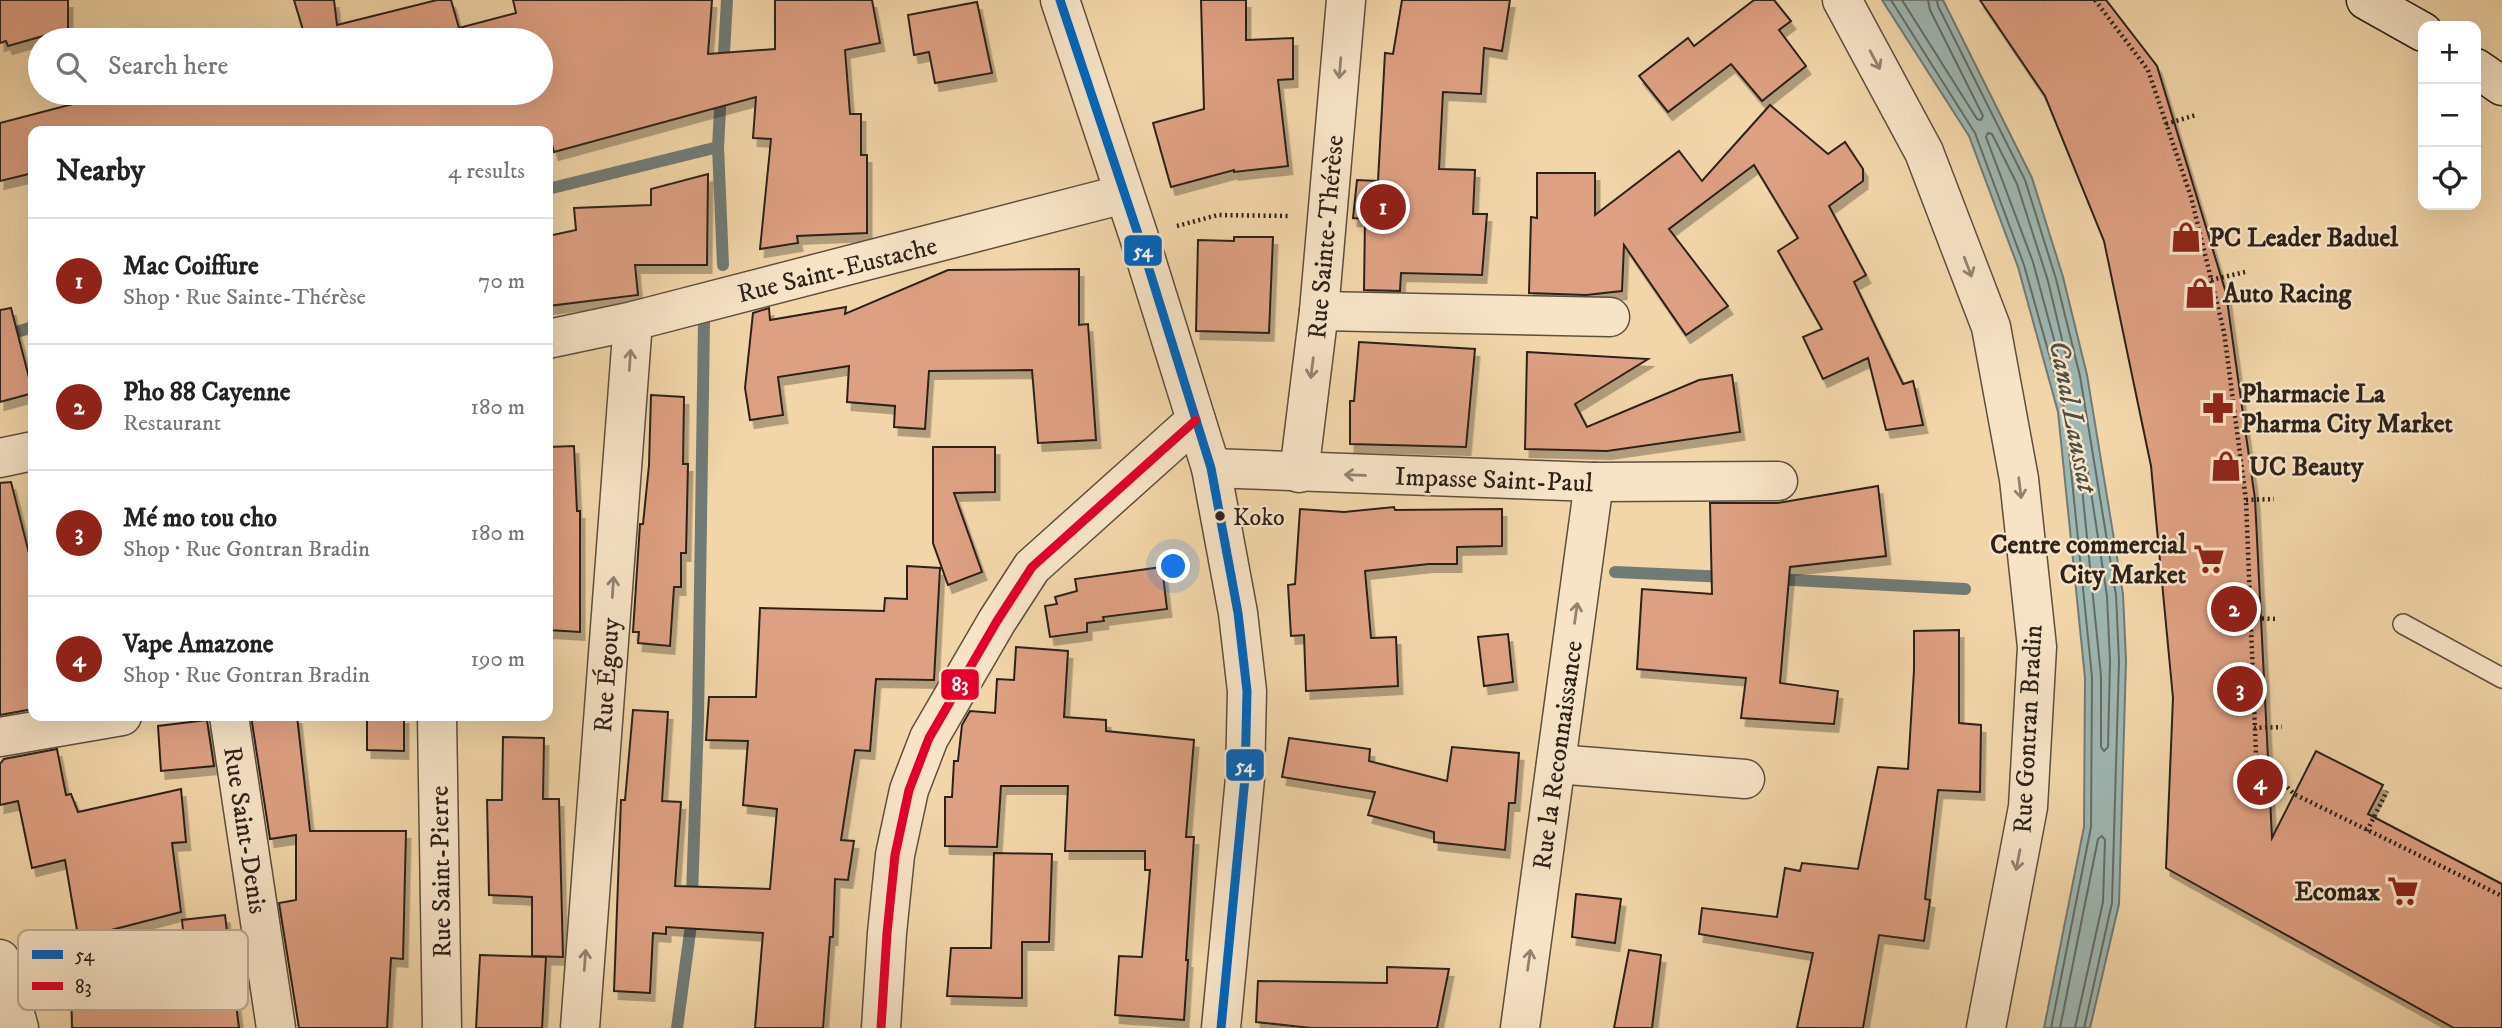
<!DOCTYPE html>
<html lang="en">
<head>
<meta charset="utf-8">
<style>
  :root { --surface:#fff; --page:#f2f2f2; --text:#222; --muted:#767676; --line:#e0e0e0; --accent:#8f2418 }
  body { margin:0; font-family:"IM FELL DW Pica",serif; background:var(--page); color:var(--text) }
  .controls { position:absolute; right:21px; top:21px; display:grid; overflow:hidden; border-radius:14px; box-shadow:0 7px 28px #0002 }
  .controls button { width:63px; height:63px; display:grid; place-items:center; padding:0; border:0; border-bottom:2px solid var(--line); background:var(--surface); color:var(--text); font:35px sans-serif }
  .you { position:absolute; left:1174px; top:567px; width:24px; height:24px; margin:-18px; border:5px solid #fff; border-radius:50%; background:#1a73e8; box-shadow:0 0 0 10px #1a73e833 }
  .badge { display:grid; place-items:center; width:46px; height:46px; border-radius:50%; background:var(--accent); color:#fff; font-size:23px; font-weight:700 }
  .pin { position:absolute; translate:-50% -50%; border:4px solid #fff; box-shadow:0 2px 7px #0006 }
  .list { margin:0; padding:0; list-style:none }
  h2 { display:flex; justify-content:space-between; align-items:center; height:91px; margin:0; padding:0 28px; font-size:30px }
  h2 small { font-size:23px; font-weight:400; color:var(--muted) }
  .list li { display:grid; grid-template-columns:46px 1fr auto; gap:21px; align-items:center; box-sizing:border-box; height:126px; padding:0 28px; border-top:2px solid var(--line) }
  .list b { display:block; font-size:26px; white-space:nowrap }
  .list p { margin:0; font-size:23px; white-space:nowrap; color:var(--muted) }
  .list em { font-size:23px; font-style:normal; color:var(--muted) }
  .icon { flex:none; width:38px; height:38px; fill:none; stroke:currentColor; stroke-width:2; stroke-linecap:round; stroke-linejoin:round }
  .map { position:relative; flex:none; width:2502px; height:1028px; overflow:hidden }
  .search { position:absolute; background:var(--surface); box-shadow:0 7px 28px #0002; left:28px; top:28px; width:525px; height:77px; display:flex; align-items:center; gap:18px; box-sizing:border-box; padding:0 24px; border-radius:38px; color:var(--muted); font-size:26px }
  .panel { position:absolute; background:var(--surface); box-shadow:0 7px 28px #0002; left:28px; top:126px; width:525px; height:595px; border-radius:14px }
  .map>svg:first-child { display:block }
</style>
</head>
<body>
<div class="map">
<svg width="2502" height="1028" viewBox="0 0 2502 1028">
  <defs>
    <filter id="shadow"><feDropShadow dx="4.5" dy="8" stdDeviation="0" flood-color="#0004"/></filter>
  </defs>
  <rect width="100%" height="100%" fill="#f2d6a9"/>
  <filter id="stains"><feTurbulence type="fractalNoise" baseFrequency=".00286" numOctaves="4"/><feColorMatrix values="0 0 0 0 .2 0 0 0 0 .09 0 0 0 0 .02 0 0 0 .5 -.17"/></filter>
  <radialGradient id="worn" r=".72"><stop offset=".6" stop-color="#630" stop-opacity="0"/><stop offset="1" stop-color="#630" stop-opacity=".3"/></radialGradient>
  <polygon fill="#9eb7b2" stroke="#707b76" stroke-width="2" points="1882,0 1943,0 2032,178 2063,277 2087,375 2123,594 2126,661 2119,904 2090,1028 2044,1028 2084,827 2085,678 2058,412 2018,267 1969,136"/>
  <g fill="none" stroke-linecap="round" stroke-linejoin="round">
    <g stroke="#656c66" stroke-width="2">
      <polyline points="1891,0 1975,133 2024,265 2065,411 2092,677 2091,827 2051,1028"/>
      <polyline points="1902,0 1977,119 1981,120 1983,116 1930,10 1928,0"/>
      <polyline points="1937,0 1938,6 2025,180 2056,279 2080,376 2116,595 2119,661 2112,903 2084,1028"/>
      <polygon points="1988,133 1992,134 2017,184 2048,281 2066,356 2064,360 2059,358 2033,262 1986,137"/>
      <polygon points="2084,464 2087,466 2107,596 2110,661 2108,747 2104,751 2101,747 2101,676 2080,468"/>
      <polyline points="2060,1028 2098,839 2102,836 2105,840 2103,902 2075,1028"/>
    </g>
    <g stroke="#707b76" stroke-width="12">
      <polyline points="723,70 727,0"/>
      <polyline points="721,91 718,147 723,265"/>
      <polyline points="548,189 718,147"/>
      <polyline points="0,337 33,327"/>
      <polyline points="1615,572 1727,577"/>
      <polyline points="1773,579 1965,589"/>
      <polyline points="677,1028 691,925 698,719 704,323"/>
    </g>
  </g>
  <g fill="#dea082" stroke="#2c221b" stroke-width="2" filter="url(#shadow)">
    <polygon points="0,0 68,0 68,29 8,46 6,41 0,43"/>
    <polygon points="294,0 334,0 337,25 437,0 451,0 459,28 516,13 513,0 712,0 708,54 775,49 775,0 872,0 880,43 845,50 850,114 861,114 861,155 867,155 867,233 797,236 798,243 760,249 771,139 753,138 756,97 554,152 548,131 33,131 33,173 0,181 0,123 115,93 541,93 541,40 306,40"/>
    <polygon points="1201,0 1246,0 1246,40 1293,38 1293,79 1278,80 1288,166 1234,172 1234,170 1171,187 1153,123 1204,109"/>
    <polygon points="1402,0 1510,0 1502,51 1484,48 1481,94 1443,92 1439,169 1475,170 1473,214 1487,214 1482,275 1401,273 1400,291 1364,290 1365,219 1353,218 1357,180 1378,181 1385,53 1393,54"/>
    <polygon points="1754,0 1774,0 1791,21 1779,30 1806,66 1762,101 1731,64 1668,112 1639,76 1688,38 1694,46"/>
    <polygon points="1980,0 2106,0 2157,66 2226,293 2255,499 2272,838 2316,751 2383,785 2368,814 2502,884 2502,1028 2454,1028 2166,868 2173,698 2151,466 2104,241 2045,96"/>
    <polygon points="977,2 992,73 935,83 929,52 914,55 908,15"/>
    <polygon points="1770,105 1828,154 1845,142 1863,169 1863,181 1829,206 1866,275 1854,282 1903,384 1913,381 1923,425 1886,430 1868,358 1823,379 1803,337 1822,329 1778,251 1798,238 1754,165 1669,229 1728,306 1686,335 1624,245 1622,291 1586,295 1529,293 1531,217 1537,218 1537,173 1595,173 1595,215 1679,151 1702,181"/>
    <polygon points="708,174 707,265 635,265 638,295 548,306 548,236 576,230 574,208 651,205 651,189"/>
    <polygon points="1234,237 1273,237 1269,333 1196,331 1198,240 1234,241"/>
    <polygon points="1079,269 1079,325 1088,324 1096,440 1038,443 1032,370 929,371 925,429 894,427 895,406 847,402 849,366 778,377 783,415 750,420 745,388 753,313 769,308 770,320 846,307 845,314 948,270"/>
    <polygon points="11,308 33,393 0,402 0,310"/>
    <polygon points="1359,342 1475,349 1466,447 1350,444 1350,401 1354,401"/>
    <polygon points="1527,352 1648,359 1575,404 1587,427 1699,380 1732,375 1740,432 1607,451 1525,449"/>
    <polygon points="651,395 684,397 683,464 688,464 686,553 681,553 681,587 674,587 670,646 638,643 639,632 633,632 640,524 643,524 649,465"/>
    <polygon points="574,446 577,511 580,511 580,632 548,630 548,447"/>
    <polygon points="933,447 995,447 995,492 954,493 982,572 948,585 933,543"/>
    <polygon points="11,482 33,569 33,709 0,715 0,483"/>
    <polygon points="1878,486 1886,556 1790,567 1780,683 1838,691 1834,724 1741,718 1746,678 1637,669 1642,589 1712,594 1710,503 1778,503"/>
    <polygon points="1394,507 1395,510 1502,509 1502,546 1457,547 1457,564 1429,564 1365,571 1371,638 1396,637 1398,686 1306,691 1304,635 1291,636 1288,585 1295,584 1300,509 1344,512"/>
    <polygon points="907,566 940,568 934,680 876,679 870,751 855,750 841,840 854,841 848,880 835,879 833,937 830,937 823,1028 755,1028 763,933 666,927 666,934 653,933 650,993 614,991 621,800 625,800 633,710 668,712 662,801 681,802 675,886 770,889 777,809 743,805 748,741 706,740 709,697 756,697 760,608 884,611 885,598 907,599"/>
    <polygon points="1162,567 1167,609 1103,617 1104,621 1087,623 1087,632 1050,637 1045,606 1057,604 1055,597 1077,591 1075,579"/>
    <polygon points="1959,630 1959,723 1981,725 1980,792 1938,790 1925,899 1930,900 1924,941 1879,935 1863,1028 1797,1028 1813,953 1699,934 1702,908 1777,917 1785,868 1800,871 1802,863 1858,869 1878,767 1908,769 1914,670 1914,631"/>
    <polygon points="1508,634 1513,682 1484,686 1478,637"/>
    <polygon points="1016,647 1068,651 1064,717 1106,720 1106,731 1194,740 1186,837 1194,837 1186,960 1188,960 1184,1020 1115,1015 1119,956 1142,957 1150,870 1145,870 1145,851 1065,851 1068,786 1001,786 997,847 945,846 945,797 952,797 954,761 958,761 962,725 970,711 995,713 997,679 1014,680"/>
    <polygon points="251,716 297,716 310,831 406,831 403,959 391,958 387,1028 299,1028 279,903 296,900 296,835 270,839"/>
    <polygon points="367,716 404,716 404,751 367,750"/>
    <polygon points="207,720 214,766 161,771 158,726"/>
    <polygon points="503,737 544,738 543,799 559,799 563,957 532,956 532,897 489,895 487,800 502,800"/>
    <polygon points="1289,738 1370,749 1369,761 1447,781 1452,747 1519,753 1515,803 1509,803 1505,850 1434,842 1434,832 1368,815 1375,792 1282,777"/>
    <polygon points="57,749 66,795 71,794 78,812 181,789 186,842 172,843 181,912 111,930 120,986 188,984 182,920 225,915 239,1028 72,1028 70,938 78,936 65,860 32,868 18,801 0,805 0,764 4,759"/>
    <polygon points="994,853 1052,854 1049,942 1022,942 1022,998 947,996 951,948 991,948"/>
    <polygon points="1576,894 1621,899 1615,943 1572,937"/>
    <polygon points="1629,950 1661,955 1652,1028 1614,1028"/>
    <polygon points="480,955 546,957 542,1028 476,1028"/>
    <polygon points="1387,967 1449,969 1437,1028 1311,1028 1256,1022 1258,981 1387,983"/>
  </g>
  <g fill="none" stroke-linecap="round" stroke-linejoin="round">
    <defs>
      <polyline id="lane" points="2403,624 2502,678"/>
      <g id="street">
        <polyline points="1060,0 1139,237 1211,468 1238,613 1247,691 1245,778 1221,1028"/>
        <polyline points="1842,0 1924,152 1991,327 2019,479 2037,647 2028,807 1986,1028"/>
        <polyline points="1319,311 1610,317"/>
        <polyline points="548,339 633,321 1124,194"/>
        <polyline points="0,458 33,451"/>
        <polyline points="1211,468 1594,482 1778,481"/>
        <polyline points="1299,473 1319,311 1346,0"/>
        <polyline points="229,716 276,1028"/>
        <polyline points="437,716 442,1028"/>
        <polyline points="0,737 122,716"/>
        <polyline points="1556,764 1745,779"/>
        <polyline points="0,959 19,1028"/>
        <polyline points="580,1028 633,321"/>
        <polyline points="881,1028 887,933 895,855 909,790 929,738 997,621 1032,567 1196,420"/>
        <polyline points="1520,1028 1594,482"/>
      </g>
      <g id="secondary">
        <polyline points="2366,0 2423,32"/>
        <polyline points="2476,68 2502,86"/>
      </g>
    </defs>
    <use href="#lane" stroke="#5e4f3e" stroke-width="22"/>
    <use href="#street" stroke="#5e4f3e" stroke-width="41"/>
    <use href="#secondary" stroke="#2c221b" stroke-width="41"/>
    <g stroke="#2c221b" stroke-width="4.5" stroke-dasharray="2 3.5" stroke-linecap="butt">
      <polyline points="2095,0 2148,70 2191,197 2224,332 2246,500 2256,755 2294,794 2502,896"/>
      <polyline points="2166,124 2196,115"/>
      <polyline points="1177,226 1218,215 1289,216"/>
      <polyline points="2211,280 2245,272"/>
      <polyline points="2246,500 2274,499"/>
      <polyline points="2251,618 2277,619"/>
      <polyline points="2254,728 2282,727"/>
      <polyline points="2367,831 2387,791"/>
    </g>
    <use href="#lane" stroke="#f7e4c7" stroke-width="19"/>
    <use href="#street" stroke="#f7e4c7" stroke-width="38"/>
    <use href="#secondary" stroke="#f7e4c7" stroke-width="38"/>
    <defs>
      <polyline id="bus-1" points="1060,0 1139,237 1211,468 1238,613 1247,691 1245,778 1221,1028"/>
      <polyline id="bus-2" points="881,1028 887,933 895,855 909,790 929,738 997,621 1032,567 1196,420"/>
    </defs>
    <use href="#bus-1" stroke="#f7e4c7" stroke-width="14"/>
    <use href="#bus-2" stroke="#f7e4c7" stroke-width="14"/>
    <use href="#bus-1" stroke="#0065bd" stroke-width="9"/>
    <use href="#bus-2" stroke="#e4002b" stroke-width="9"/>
  </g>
  <defs><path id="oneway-shaft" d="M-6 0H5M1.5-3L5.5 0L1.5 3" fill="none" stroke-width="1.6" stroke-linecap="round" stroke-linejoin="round" transform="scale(1.75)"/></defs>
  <g stroke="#928371">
    <use href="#oneway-shaft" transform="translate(1875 60) rotate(62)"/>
    <use href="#oneway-shaft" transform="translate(1340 68) rotate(95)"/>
    <use href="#oneway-shaft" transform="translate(1968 267) rotate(69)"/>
    <use href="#oneway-shaft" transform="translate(630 360) rotate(-86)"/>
    <use href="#oneway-shaft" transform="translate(1312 368) rotate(97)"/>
    <use href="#oneway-shaft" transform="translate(1355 475) rotate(-178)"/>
    <use href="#oneway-shaft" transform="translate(2020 488) rotate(83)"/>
    <use href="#oneway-shaft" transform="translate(613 587) rotate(-86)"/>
    <use href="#oneway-shaft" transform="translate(1576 613) rotate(-82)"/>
    <use href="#oneway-shaft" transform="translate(2018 860) rotate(101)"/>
    <use href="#oneway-shaft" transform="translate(585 960) rotate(-86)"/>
    <use href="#oneway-shaft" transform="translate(1529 960) rotate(-82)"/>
  </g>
  <defs>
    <symbol id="shop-bare" viewBox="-9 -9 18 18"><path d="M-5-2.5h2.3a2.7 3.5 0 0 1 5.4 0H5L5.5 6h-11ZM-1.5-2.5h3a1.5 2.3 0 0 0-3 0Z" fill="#8f2418" stroke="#f7e4c7" stroke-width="2.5" paint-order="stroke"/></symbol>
    <symbol id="pharmacy-bare" viewBox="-9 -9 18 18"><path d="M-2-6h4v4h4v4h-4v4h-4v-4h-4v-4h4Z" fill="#8f2418" stroke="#f7e4c7" stroke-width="2.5" paint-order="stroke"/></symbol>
    <symbol id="supermarket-bare" viewBox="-9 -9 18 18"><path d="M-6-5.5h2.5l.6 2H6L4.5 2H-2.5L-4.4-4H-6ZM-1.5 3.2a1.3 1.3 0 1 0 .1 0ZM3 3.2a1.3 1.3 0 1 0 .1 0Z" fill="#8f2418" stroke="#f7e4c7" stroke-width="2.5" paint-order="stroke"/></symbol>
  </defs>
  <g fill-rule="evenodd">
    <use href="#shop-bare" x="2164" y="215" width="44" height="44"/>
    <use href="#shop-bare" x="2178" y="271" width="44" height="44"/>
    <use href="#pharmacy-bare" x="2196" y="386" width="44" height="44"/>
    <use href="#shop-bare" x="2204" y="444" width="44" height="44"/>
    <use href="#supermarket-bare" x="2187" y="537" width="44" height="44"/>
    <use href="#supermarket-bare" x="2381" y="869" width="44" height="44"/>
  </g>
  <circle fill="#2c221b" stroke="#f7e4c7" stroke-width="2.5" cx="1220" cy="516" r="6"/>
  <g text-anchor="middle" stroke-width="5" stroke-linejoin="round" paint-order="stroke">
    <g font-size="24" fill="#2c221b" stroke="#f7e4c7" text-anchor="start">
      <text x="1233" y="525">Koko</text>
    </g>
    <g font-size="26" fill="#2c221b" stroke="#f7e4c7">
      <text transform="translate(1325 237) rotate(-85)" y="9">Rue Sainte-Thérèse</text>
      <text transform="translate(837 269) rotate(-14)" y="9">Rue Saint-Eustache</text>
      <text transform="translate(1494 479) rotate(2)" y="9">Impasse Saint-Paul</text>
      <text transform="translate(606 675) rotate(-86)" y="9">Rue Égouy</text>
      <text transform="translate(2027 729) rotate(-87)" y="9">Rue Gontran Bradin</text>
      <text transform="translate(1557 755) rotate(-82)" y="9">Rue la Reconnaissance</text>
      <text transform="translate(246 830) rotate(81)" y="9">Rue Saint-Denis</text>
      <text transform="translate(440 872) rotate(-91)" y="9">Rue Saint-Pierre</text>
    </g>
    <g font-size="26" font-weight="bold" fill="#2c221b" stroke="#f7e4c7" text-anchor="start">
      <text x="2209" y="246">PC Leader Baduel</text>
      <text x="2223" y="302">Auto Racing</text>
      <text x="2241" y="402">Pharmacie La<tspan x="2241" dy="30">Pharma City Market</tspan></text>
      <text x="2249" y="475">UC Beauty</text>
      <text x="2186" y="553" text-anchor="end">Centre commercial<tspan x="2186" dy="30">City Market</tspan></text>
      <text x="2380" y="900" text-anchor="end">Ecomax</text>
    </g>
    <g font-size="28" font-style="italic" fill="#4e4f48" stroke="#f7e4c7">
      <text transform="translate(2074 416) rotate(79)" y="10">Canal Laussat</text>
    </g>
  </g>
  <rect x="18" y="930" width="230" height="80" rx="10" fill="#f7e4c7" stroke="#baaa93" stroke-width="2"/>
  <rect x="32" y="950" width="31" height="9" fill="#0065bd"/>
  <rect x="32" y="982" width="31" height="8" fill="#e4002b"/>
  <g font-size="19" fill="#2c221b">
    <text x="75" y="961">54</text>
    <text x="75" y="993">83</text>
  </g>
  <g stroke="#f7e4c7" stroke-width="2.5">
    <rect x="1123" y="234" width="40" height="33" rx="7" fill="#0065bd"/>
    <rect x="940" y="668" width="40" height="33" rx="7" fill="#e4002b"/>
    <rect x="1225" y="748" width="40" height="34" rx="7" fill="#0065bd"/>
  </g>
  <g font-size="19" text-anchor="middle" font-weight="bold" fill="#fff">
    <text x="1143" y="257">54</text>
    <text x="960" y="691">83</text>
    <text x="1245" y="772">54</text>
  </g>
  <rect width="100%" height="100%" filter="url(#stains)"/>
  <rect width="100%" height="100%" fill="url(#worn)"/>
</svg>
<div class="controls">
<button>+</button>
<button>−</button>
<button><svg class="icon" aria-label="locate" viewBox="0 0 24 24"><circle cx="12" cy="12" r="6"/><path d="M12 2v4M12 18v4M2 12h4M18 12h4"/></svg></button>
</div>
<div class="you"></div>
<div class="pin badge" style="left:1383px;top:207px">1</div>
<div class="pin badge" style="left:2234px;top:609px">2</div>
<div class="pin badge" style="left:2240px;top:689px">3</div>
<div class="pin badge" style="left:2260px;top:782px">4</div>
<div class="search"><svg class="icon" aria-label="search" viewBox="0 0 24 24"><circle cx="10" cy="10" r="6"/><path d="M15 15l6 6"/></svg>Search here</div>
<section class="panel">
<h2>Nearby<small>4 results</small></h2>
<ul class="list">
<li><span class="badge">1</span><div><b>Mac Coiffure</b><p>Shop · Rue Sainte-Thérèse</p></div><em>70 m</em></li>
<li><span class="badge">2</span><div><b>Pho 88 Cayenne</b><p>Restaurant</p></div><em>180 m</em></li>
<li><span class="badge">3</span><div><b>Mé mo tou cho</b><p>Shop · Rue Gontran Bradin</p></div><em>180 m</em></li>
<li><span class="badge">4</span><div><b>Vape Amazone</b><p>Shop · Rue Gontran Bradin</p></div><em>190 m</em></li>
</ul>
</section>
</div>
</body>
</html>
